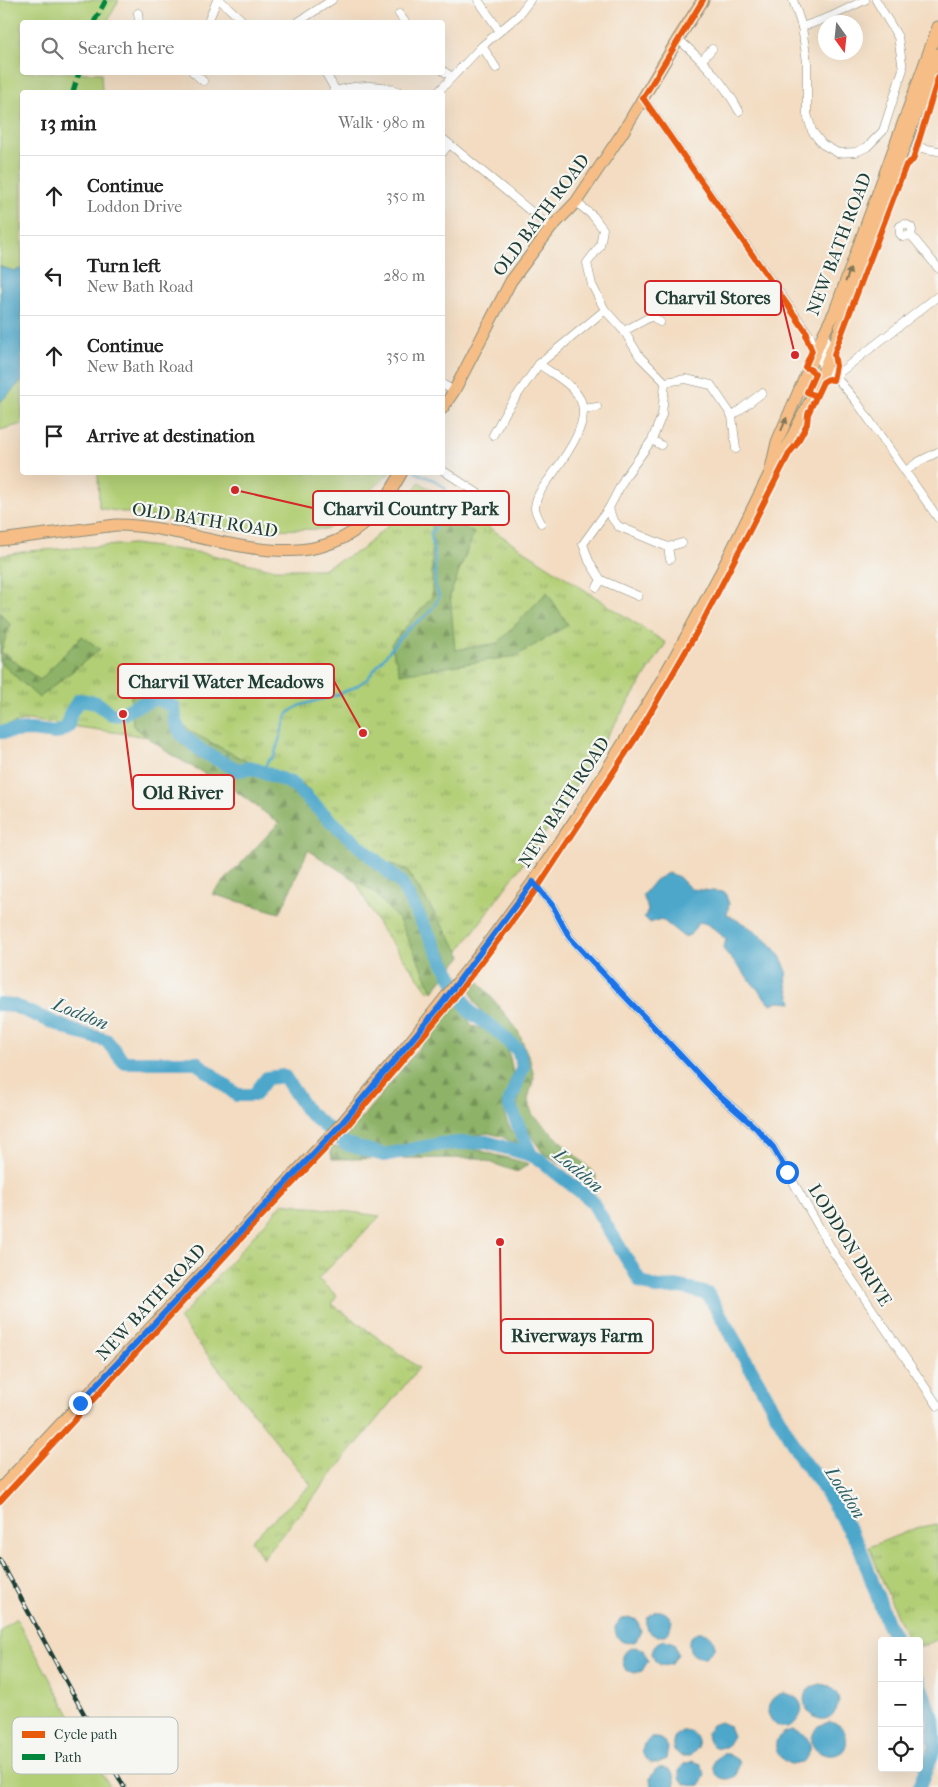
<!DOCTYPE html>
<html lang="en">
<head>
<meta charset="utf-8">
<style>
  :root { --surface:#fff; --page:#f6f6f6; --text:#222; --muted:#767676; --line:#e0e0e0 }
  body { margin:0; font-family:"IM FELL French Canon",serif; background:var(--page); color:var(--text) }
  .controls { position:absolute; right:15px; bottom:15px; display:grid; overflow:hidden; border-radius:5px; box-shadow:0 5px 20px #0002 }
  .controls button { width:45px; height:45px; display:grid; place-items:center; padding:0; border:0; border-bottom:1px solid var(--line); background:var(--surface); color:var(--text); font:25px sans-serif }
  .compass { position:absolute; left:818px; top:15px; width:45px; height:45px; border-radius:50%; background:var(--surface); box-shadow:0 5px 20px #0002; rotate:165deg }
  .stop { position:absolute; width:15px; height:15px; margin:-11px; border:4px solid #1a73e8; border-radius:50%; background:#fff }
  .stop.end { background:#1a73e8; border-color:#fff; box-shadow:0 1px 5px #0008 }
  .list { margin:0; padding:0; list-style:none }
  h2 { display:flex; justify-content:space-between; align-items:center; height:65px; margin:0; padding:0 20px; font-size:21px }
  h2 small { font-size:16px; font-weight:400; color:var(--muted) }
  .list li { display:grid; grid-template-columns:32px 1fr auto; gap:15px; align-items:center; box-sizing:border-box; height:80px; padding:0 20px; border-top:1px solid var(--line) }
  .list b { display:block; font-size:19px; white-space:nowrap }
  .list p { margin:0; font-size:16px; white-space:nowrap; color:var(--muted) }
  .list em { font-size:16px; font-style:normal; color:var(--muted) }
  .icon { flex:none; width:28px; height:28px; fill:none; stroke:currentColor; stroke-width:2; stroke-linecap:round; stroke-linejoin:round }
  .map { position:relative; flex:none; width:938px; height:1787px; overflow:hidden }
  .search { position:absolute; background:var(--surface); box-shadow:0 5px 20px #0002; left:20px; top:20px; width:425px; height:55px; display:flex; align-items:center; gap:12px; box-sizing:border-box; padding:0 18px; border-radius:5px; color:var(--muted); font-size:19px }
  .panel { position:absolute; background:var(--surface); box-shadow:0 5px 20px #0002; left:20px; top:90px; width:425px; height:385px; border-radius:5px }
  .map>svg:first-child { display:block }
</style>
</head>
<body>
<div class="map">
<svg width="938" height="1787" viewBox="0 0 938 1787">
  <defs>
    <pattern id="grass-tufts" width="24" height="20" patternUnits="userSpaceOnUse" patternTransform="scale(1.25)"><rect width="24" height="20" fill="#b2cf76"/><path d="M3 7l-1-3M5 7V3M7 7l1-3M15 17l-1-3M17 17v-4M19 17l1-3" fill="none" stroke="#90a962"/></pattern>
    <pattern id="forest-firs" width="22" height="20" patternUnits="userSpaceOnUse" patternTransform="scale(1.25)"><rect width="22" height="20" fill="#8db267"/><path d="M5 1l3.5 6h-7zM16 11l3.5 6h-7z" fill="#739256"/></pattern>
  </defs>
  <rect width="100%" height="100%" fill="#f6f6f2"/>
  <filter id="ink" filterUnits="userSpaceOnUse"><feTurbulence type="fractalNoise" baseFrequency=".02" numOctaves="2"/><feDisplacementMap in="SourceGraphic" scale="10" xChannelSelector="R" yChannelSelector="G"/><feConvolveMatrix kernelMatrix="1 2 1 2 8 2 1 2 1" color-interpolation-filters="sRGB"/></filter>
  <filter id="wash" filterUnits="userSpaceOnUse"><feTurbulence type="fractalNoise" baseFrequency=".0096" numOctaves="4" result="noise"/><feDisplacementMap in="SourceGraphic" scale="20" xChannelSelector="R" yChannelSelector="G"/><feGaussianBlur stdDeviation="1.12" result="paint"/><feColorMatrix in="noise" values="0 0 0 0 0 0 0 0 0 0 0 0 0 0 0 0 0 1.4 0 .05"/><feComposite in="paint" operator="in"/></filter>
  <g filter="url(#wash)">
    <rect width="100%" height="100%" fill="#f3dcc1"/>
    <g fill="url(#grass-tufts)" stroke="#688655">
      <polygon points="419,482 666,643 544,835 429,992 379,926 348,866 156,738 28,720 0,727 0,556 28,551 133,544 203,553 272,569 322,569 361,550 393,521"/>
      <polygon points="283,1203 380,1216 318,1279 337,1296 332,1304 419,1368 263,1558 251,1540 311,1485 179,1319"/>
      <polygon points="938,1524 938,1639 919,1648 919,1641 908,1641 896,1614 869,1547 916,1528"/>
    </g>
    <g fill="url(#forest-firs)" stroke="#56784e">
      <polygon points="432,508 474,533 450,595 455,650 498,643 547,592 568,625 516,656 400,674 391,644 432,597"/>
      <polygon points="0,613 10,624 1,652 40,680 82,636 100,649 39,698 0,662"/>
      <polygon points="129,672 191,732 248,762 303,784 369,857 406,869 462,956 433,991 399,920 374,892 308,850 280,913 212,894 279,823 237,792 170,754 133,726"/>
      <polygon points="479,982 517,1029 530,1060 534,1077 528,1099 532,1114 596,1175 595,1189 582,1175 543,1153 521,1122 517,1107 525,1065 521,1049 514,1038 485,1016 475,1002 470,989"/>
      <path d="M455 1004 462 1009 472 1026C504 1033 509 1045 513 1075 509 1082 509 1086 507 1094 501 1118 507 1123 520 1143L519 1146 501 1136 488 1133 385 1152 347 1141 346 1137Z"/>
      <polygon points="330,1146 389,1158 433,1147 474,1149 529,1164 517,1172 478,1158 332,1159"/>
    </g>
    <g fill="#b2cf76" stroke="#688655">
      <polygon points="0,0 119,0 107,22 22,22 22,72 101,73 102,92 22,92 22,424 0,430"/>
      <polygon points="98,473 98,472 390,473 328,529 227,530 99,508"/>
      <polygon points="16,1618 110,1787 0,1787 0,1631"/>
    </g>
    <g fill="#4da7cb" stroke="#367280">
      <polygon points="0,265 1,267 15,271 22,268 22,381 0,402"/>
      <path d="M668 873 679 877 691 889 725 892 729 904 727 915C751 927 777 942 786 969 787 974 786 979 787 984 788 991 791 996 792 1003L780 1002 770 1004 723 949 726 940C719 933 710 923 699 922L690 935 684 937 661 919 650 923 644 917 648 911 646 902 642 896 655 880Z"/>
      <path d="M655 1611C663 1610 668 1613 672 1621L669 1632C657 1642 642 1632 648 1617Z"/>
      <path d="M628 1617 637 1620 641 1631 636 1641C624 1646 615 1640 615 1627L620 1620Z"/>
      <path d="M697 1632C709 1631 716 1638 714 1649L706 1657C693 1659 686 1650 690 1638Z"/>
      <path d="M665 1640 674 1643 678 1654 672 1664C663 1668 655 1664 652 1655 652 1646 657 1641 665 1640Z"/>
      <path d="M635 1647 644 1650 648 1661 642 1671 635 1673 626 1670C619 1660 623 1649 635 1647Z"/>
      <path d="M821 1684C834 1686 844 1698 836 1710 819 1739 783 1691 821 1684Z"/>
      <path d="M784 1693C826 1701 782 1752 768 1713 768 1702 773 1695 784 1693Z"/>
      <path d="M720 1722 729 1726 733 1736 727 1746C716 1751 707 1745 707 1733L712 1725Z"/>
      <path d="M829 1722C838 1723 844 1727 846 1736 853 1768 793 1757 818 1726Z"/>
      <path d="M793 1730C805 1732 815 1743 808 1755 791 1784 754 1737 793 1730Z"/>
      <path d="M682 1731C693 1730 700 1737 698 1748L690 1756H681L674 1750C671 1741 674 1736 682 1731Z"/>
      <path d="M651 1738C659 1737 665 1740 668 1748L666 1759 659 1763H650C643 1758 641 1752 644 1744Z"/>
      <path d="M722 1754C730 1753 736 1756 739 1763L737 1775C725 1785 709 1775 715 1760Z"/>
      <path d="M693 1761 701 1764 705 1775 700 1785C689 1787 679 1784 679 1771L684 1764Z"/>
      <path d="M659 1768C671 1766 678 1776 674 1787H651L650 1778 655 1770Z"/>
    </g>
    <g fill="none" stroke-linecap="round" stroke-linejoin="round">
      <polyline stroke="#4da7cb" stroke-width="2.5" points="263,771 268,761 274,756 287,715 292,710 301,705 337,695 355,687 367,679 398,640 408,629 428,614 436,603 439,596 435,585 435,561 431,534 444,512 446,498 445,488 434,480 415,472"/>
      <g stroke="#4da7cb" stroke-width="14">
        <polyline points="0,732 31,730 56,733 68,727 70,714 79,700 97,703 112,715 123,714 134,707 157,698 174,707 175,722 182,735 203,752 238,770 252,768 291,783 330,820 401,883 470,1012 496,1030 518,1050 523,1066 509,1104 531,1155"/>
        <polyline points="0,1004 12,1005 76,1032 106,1040 124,1062 196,1062 237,1095 254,1095 267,1078 284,1076 307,1111 346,1144 384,1155 440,1144 486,1142 531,1155 540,1160 591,1200 640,1281 656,1288 681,1287 708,1294 805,1464 819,1481 859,1545 887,1623 897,1641"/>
        <polyline points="919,1787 935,1747 933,1719 919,1682"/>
      </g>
    </g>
  </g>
  <g filter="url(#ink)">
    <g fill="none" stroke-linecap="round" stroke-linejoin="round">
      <defs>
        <g id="minor">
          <polyline points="220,0 244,22"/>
          <polyline points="478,0 499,30"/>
          <polyline points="793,0 802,27 807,62 807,114 812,131 822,144 838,153 856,152 867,147 883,131 903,69 898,37 876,0"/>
          <polyline points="138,13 139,22"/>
          <polyline points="399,14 405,22"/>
          <polyline points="208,22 217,0"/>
          <polyline points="298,22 332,0"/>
          <polyline points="802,27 830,17 865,0"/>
          <path d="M678 39C702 60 724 82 739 111"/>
          <polyline points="482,46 496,68"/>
          <polyline points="702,60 712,49"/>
          <polyline points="442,70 452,77"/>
          <polyline points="193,72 203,81"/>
          <polyline points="325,72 336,91"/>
          <polyline points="938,78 916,147 938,151"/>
          <path d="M333 92C352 85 381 83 400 92"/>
          <polyline points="438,92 482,46 518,16 530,0"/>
          <polyline points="643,98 810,336 822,365 835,376 856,401 938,518"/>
          <polyline points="442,138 551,228"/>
          <polyline points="442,153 449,144"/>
          <polyline points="576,202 593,216 603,229 600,246 587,263 592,285 605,310 624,331 640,357 665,382 686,379 711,385 732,416 736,449"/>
          <polyline points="911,235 903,237 900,234 900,226 905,224 911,227 912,230 911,235 938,268"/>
          <polyline points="650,303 652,316"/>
          <polyline points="624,331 652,316 660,322"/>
          <path d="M539 364C552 374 572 383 580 399 592 421 565 457 552 475 545 485 535 495 535 509 536 513 539 519 541 523"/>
          <polyline points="825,364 823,352 826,339"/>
          <polyline points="835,376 938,296"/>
          <polyline points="442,384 454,391"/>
          <polyline points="583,409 597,407"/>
          <polyline points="732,416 762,393"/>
          <polyline points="493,435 507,410 539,364 605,310"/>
          <polyline points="652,440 661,445"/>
          <polyline points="442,470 479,494 496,502"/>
          <polyline points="906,471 918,462 938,452"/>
          <polyline points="474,503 479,494"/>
          <polyline points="609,508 625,477 652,440 662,415 665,382"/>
          <polyline points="668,547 682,543"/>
          <polyline points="601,580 638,596"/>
          <polyline points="597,587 601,580 589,561 583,544 609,508 612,518 618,526 668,547 670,559"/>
          <polyline points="533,882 552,905 570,938 715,1092 756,1128 773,1147 834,1253 938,1406"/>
        </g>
        <g id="primary">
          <polyline points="442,409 454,391 511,281 551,228 576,202 623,132 678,39 703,0"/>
          <polyline points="771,469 777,442 823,335 835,311 938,27"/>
          <path d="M0 540 116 525C198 524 299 587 369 519 383 506 392 489 402 472"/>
          <polyline points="0,1489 342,1123 402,1052 479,955 533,882 583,808 655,692 687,635 723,568 771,471 785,451 813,395 837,337 857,277 938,54"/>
        </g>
      </defs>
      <use href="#minor" stroke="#898c7a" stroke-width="9"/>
      <use href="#primary" stroke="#898c7a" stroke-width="13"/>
      <use href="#minor" stroke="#fff" stroke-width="8"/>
      <use href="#primary" stroke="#f6be86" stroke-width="11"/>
      <defs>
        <polyline id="rail" points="0,1560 124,1787"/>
      </defs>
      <use href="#rail" stroke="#1f3d34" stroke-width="4.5"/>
      <use href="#rail" stroke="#f6f6f2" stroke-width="2.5" stroke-dasharray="8" stroke-linecap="butt"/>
      <g stroke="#00873e" stroke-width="5" stroke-dasharray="10 5" stroke-linecap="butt">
        <polyline points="94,22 106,0"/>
        <polyline points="73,92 79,72"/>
      </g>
      <defs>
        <g id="cycleway">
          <polyline points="703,0 643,98 807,333 806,336 812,351 805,367 811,370 815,374 807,392 816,396"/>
          <polyline points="0,1501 258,1220 347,1126 444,1011 500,938 538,887 637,736 702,623 790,452 796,445 807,424 808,414 823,382 828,379 833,380 836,366 834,354 906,165 913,160 938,78"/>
        </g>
      </defs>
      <use href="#cycleway" stroke="#f6f6f2" stroke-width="9"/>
      <use href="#cycleway" stroke="#e8590c" stroke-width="6"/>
    </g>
    <defs><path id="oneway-solid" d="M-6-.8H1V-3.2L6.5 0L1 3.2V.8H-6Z" transform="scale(1.25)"/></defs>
    <g fill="#807759">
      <use href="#oneway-solid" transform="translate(848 275) rotate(-70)"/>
      <use href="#oneway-solid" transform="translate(784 424) rotate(-67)"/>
    </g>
  </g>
  <g fill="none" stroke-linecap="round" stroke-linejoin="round" filter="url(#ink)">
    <polyline stroke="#1a73e8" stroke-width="6" points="80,1403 342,1123 440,1006 533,882 552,905 570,938 715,1092 756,1128 773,1147 787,1172"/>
  </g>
  <g text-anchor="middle" stroke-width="4.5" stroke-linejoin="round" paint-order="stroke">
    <g font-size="18" fill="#1f3d34" stroke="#f6f6f2">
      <text transform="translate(541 215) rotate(-53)" y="6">OLD BATH ROAD</text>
      <text transform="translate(839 244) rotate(-69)" y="6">NEW BATH ROAD</text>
      <text transform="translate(205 520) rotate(9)" y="6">OLD BATH ROAD</text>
      <text transform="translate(564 802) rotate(-57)" y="6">NEW BATH ROAD</text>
      <text transform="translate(850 1245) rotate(58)" y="6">LODDON DRIVE</text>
      <text transform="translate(151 1302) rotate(-47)" y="6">NEW BATH ROAD</text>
    </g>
    <g font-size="19" font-style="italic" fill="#2d5d61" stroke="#f6f6f2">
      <text transform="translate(81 1013) rotate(22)" y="7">Loddon</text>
      <text transform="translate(579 1170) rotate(40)" y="7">Loddon</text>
      <text transform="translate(846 1492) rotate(57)" y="7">Loddon</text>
    </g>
  </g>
  <rect x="12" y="1717" width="166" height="57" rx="8" fill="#f6f6f2" stroke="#b6beb9" stroke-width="1"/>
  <rect x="22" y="1731" width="23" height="7" fill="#e8590c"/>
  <rect x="22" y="1754" width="23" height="6" fill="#00873e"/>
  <g font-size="14" fill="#1f3d34">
    <text x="54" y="1739">Cycle path</text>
    <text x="54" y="1762">Path</text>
  </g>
  <path fill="none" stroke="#d62828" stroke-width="2" d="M795 355L781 298M235 490L313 508M363 733L334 681M123 714L133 792M500 1242L501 1336"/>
  <g fill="#d62828" stroke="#f6f6f2" stroke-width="2">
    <circle cx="795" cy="355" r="5"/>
    <circle cx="235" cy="490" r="5"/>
    <circle cx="363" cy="733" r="5"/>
    <circle cx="123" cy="714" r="5"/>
    <circle cx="500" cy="1242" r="5"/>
  </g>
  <g fill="#f6f6f2" stroke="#d62828" stroke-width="2">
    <rect x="645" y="281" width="136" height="34" rx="5"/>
    <rect x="313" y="491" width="196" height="34" rx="5"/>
    <rect x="118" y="664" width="216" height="34" rx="5"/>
    <rect x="133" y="775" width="101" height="34" rx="5"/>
    <rect x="501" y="1319" width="152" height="34" rx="5"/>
  </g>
  <g font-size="19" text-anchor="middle" font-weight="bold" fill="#1f3d34">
    <text x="713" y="304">Charvil Stores</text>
    <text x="411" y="515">Charvil Country Park</text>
    <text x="226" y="688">Charvil Water Meadows</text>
    <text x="183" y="799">Old River</text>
    <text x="577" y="1342">Riverways Farm</text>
  </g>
</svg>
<div class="controls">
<button>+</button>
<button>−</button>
<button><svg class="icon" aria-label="locate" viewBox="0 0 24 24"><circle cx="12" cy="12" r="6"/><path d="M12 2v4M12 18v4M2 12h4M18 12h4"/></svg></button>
</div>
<svg class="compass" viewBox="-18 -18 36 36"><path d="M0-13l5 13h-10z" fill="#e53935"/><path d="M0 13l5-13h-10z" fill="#767676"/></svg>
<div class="stop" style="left:787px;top:1172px"></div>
<div class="stop end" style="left:80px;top:1403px"></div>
<div class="search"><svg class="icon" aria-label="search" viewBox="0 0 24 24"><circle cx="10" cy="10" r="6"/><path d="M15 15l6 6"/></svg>Search here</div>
<section class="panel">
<h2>13 min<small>Walk · 980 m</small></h2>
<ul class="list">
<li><svg class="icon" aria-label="ahead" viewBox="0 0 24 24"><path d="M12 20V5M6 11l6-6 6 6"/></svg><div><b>Continue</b><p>Loddon Drive</p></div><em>350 m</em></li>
<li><svg class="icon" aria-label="left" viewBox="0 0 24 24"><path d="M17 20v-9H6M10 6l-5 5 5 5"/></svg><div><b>Turn left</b><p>New Bath Road</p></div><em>280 m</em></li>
<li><svg class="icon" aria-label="ahead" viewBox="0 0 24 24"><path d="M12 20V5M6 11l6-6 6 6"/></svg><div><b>Continue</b><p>New Bath Road</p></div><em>350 m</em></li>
<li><svg class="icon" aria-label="arrive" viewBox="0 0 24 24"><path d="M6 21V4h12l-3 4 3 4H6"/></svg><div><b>Arrive at destination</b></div></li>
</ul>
</section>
</div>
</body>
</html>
